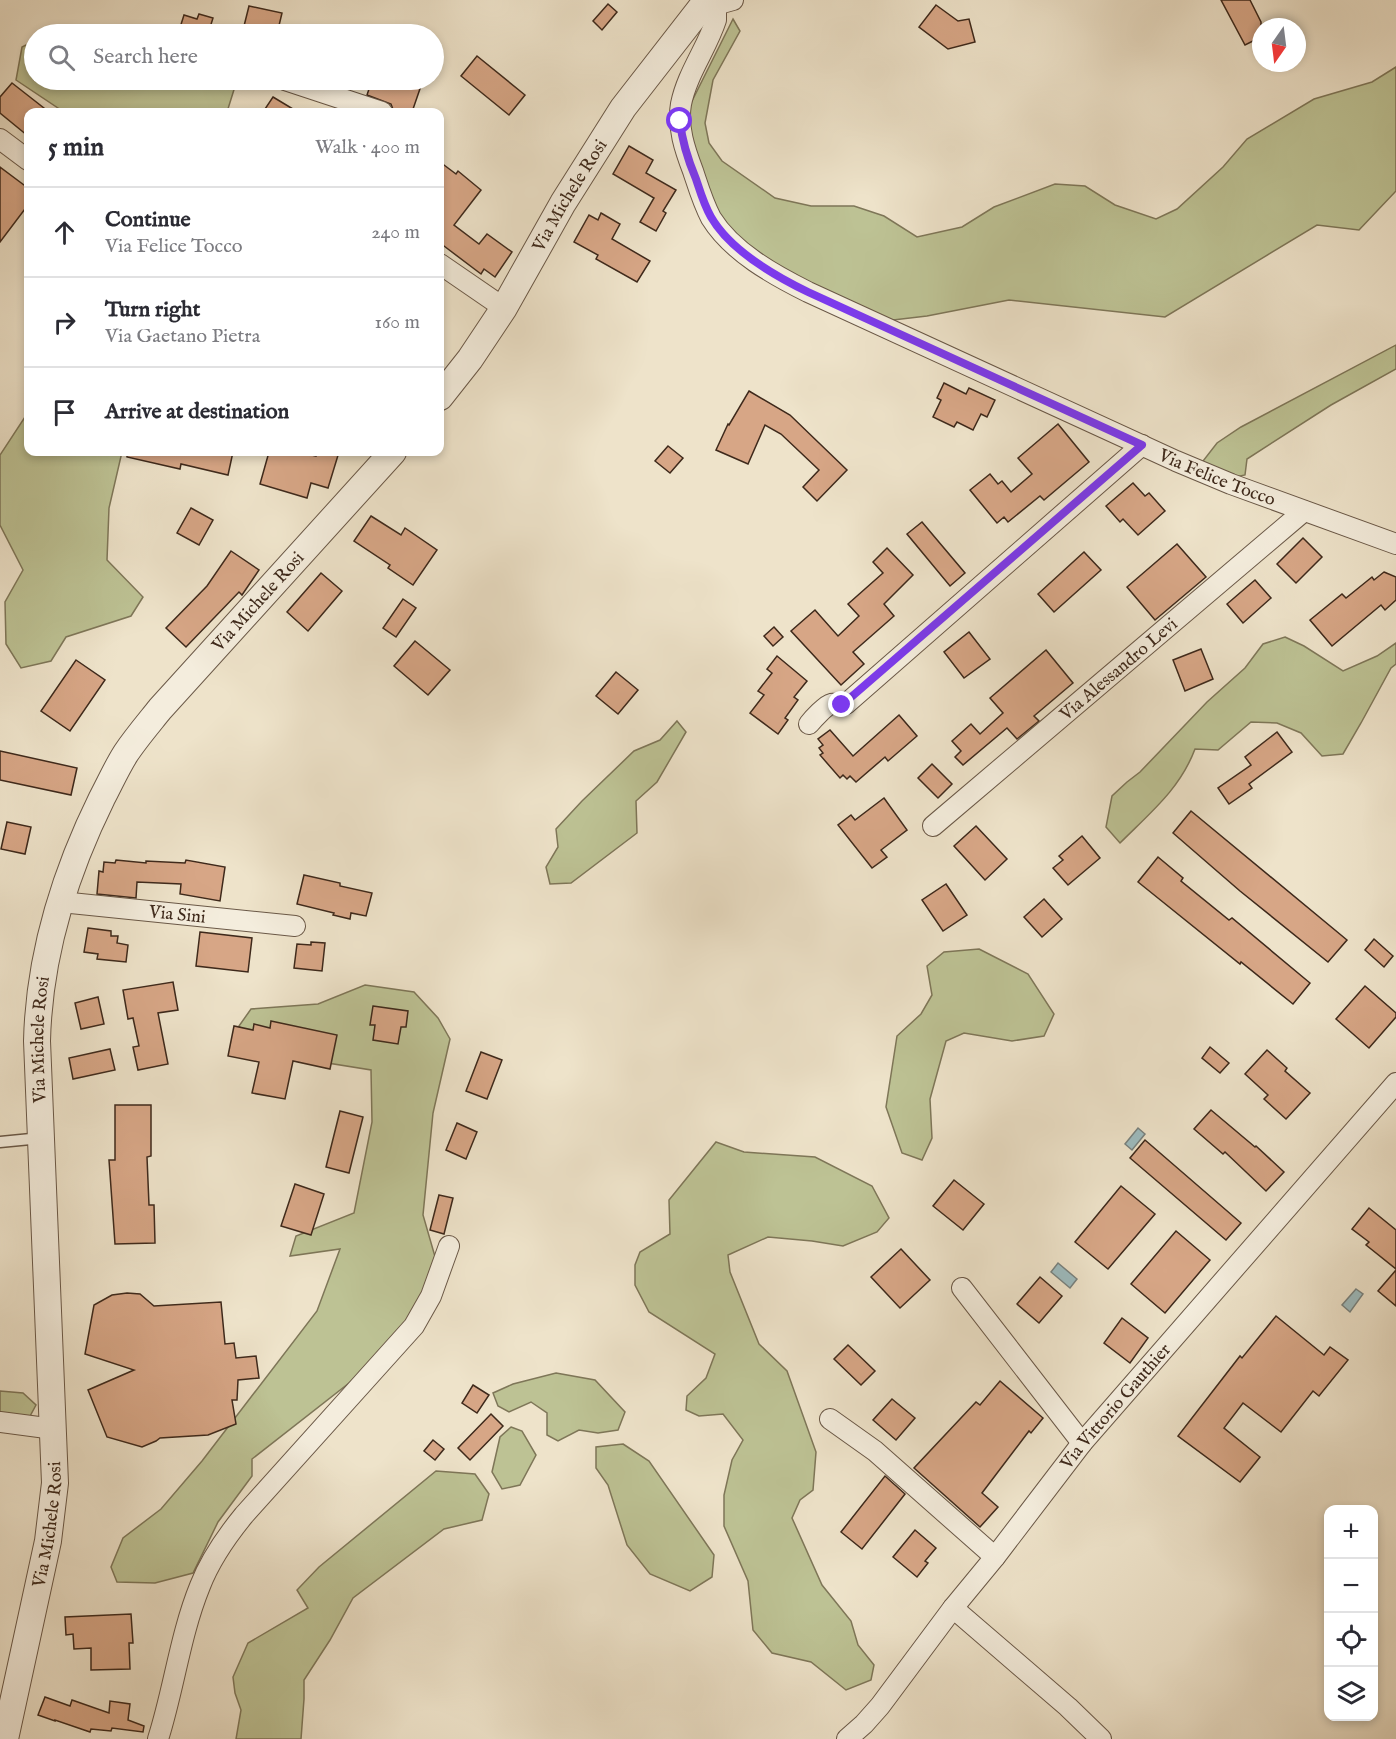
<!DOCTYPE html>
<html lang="en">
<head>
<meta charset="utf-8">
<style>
  :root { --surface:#fff; --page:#f7f7f7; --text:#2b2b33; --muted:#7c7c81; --line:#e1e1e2 }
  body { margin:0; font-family:"IM FELL English",serif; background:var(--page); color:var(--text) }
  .controls { position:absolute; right:18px; bottom:18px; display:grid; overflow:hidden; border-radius:12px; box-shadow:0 3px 9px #0003 }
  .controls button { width:54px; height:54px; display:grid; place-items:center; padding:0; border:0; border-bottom:2px solid var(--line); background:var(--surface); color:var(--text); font:30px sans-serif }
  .compass { position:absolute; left:1252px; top:18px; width:54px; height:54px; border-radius:50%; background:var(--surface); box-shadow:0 3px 9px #0003; rotate:194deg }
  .stop { position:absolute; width:18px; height:18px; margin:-14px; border:4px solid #7c3aed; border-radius:50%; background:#fff }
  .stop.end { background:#7c3aed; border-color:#fff; box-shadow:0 2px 6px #0008 }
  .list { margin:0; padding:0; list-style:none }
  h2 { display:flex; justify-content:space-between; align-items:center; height:78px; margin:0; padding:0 24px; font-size:26px }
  h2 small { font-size:20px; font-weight:400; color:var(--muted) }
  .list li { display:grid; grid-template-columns:39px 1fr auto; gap:18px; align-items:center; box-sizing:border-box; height:90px; padding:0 24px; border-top:2px solid var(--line) }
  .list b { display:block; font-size:22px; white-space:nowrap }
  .list p { margin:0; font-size:20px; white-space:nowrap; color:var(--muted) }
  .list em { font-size:20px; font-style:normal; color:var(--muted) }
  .icon { flex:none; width:33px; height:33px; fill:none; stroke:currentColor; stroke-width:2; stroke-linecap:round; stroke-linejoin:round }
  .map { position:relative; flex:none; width:1396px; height:1739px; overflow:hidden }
  .search { position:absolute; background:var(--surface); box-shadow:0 3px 9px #0003; left:24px; top:24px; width:420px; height:66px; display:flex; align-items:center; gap:15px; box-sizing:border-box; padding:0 21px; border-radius:33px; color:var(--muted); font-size:22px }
  .panel { position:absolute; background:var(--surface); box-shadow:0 3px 9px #0003; left:24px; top:108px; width:420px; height:348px; border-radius:12px }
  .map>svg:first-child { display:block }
</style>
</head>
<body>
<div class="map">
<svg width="1396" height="1739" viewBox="0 0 1396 1739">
  <rect width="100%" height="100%" fill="#eee3ca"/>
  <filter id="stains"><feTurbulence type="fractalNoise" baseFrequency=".00333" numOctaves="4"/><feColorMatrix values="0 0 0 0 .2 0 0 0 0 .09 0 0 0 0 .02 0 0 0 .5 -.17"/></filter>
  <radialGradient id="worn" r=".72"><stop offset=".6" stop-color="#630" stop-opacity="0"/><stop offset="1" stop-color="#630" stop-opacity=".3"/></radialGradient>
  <g fill="#bdc294" stroke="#7e7658" stroke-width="1.5">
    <polygon points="733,19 740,31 713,80 705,123 709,143 722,161 775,198 811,206 854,206 884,216 917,237 962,227 994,207 1055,184 1085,186 1115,205 1156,219 1177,209 1223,167 1247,139 1314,99 1372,82 1396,67 1396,191 1359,230 1317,225 1165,317 1009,300 927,316 893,320 876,318 770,269 716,220 686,133 688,109"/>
    <polygon points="34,41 34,80 237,80 227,112 64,112 16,80 22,47"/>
    <polygon points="1396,345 1396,369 1331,405 1247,459 1245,475 1226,479 1203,461 1217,443 1241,427"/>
    <polygon points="28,406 28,452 122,452 109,508 107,560 143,597 131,616 66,637 51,661 21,668 6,644 5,602 23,570 0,525 0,455 27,414"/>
    <path d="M1285 637 1304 646 1343 671 1377 656 1396 643V664L1391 668 1361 723 1343 754 1322 756 1301 733 1277 723 1251 722 1218 750 1195 749C1180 789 1150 813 1120 843L1106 827 1112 796 1127 782 1140 772 1207 702 1245 668 1263 644Z"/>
    <polygon points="677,721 686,732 657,782 636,801 637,833 571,883 550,884 546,867 558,847 556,829 582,801 634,751 660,740"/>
    <polygon points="979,949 1028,974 1054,1014 1044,1036 1012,1041 964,1033 946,1041 930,1099 932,1138 922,1160 902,1153 886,1107 897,1036 921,1014 932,995 927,966 944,952"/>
    <polygon points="365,985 414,992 438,1018 450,1039 433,1113 423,1215 436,1260 424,1303 367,1369 252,1459 252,1476 218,1522 193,1573 155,1583 117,1582 111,1567 123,1538 161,1509 202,1461 317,1311 340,1249 290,1256 296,1236 354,1213 372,1122 371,1070 259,1052 239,1026 251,1009 318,1004"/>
    <polygon points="716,1142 744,1152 815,1157 872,1186 889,1218 877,1232 843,1246 812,1241 768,1237 728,1255 730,1272 759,1344 787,1371 816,1452 813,1490 800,1500 792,1518 822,1585 851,1621 858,1645 874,1665 871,1680 846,1690 811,1662 772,1653 753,1630 748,1581 724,1526 724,1495 732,1460 743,1440 723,1414 699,1416 686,1410 687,1396 706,1378 715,1354 649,1312 635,1285 635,1265 640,1252 670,1234 669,1200"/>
    <polygon points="556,1373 595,1380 625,1412 618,1430 598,1433 579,1430 558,1441 547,1435 547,1413 531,1402 509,1412 498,1406 493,1393 513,1384"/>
    <polygon points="0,1391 23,1393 36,1405 29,1418 0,1417"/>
    <polygon points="511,1427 522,1431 536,1455 520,1485 502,1489 492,1472 500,1437"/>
    <polygon points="623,1444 649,1461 714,1555 712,1577 690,1591 650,1574 627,1545 608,1485 596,1468 596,1447"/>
    <polygon points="436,1471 475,1474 489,1494 482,1520 444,1529 353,1598 330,1640 304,1680 304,1699 301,1739 236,1739 241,1710 235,1693 233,1677 248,1643 308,1608 297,1590 319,1567"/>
  </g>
  <g fill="#9dbcc0" stroke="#77817e" stroke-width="1.5">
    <polygon points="1138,1128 1145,1134 1132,1150 1125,1144"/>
    <polygon points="1058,1263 1077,1279 1070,1288 1051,1272"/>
    <polygon points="1356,1289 1363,1294 1350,1312 1342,1305"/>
  </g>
  <g fill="#d7a686" stroke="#3e291b" stroke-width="1.5">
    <polygon points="1221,0 1250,0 1261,22 1261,37 1245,45"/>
    <polygon points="608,4 617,12 602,30 593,21"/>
    <polygon points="936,5 958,21 969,19 975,42 948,49 919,27"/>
    <polygon points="249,6 282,13 277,34 242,34"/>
    <polygon points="199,14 213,18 208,34 178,34 184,15 197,19"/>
    <polygon points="477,56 525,95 509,115 461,76"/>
    <polygon points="372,80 423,80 412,112 394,112 391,104 367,95"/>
    <polygon points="12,83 49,112 28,112 28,136 0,113 0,97"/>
    <polygon points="273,97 298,112 263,112"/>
    <polygon points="629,146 653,160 646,173 676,190 663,211 666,213 656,231 640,222 654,198 613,174"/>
    <polygon points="440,162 456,174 458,171 481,190 454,225 479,244 487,234 512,252 495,277 484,269 481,274 440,243"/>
    <polygon points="0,167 28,188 28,205 0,242"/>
    <polygon points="601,213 620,224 612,239 650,261 637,282 596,259 598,255 574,242 589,215 598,220"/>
    <polygon points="944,383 966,394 969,388 995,400 987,417 981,414 973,430 957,422 954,427 933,417 941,400 937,398"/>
    <polygon points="749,391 790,415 847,470 817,501 803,487 819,470 781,434 765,425 748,464 716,450 728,424 729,425"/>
    <polygon points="1058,424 1089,462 1044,500 1040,496 1008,522 1004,517 997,523 970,490 990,474 998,484 1002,481 1011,492 1032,474 1018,458"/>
    <polygon points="668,446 683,458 670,473 655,461"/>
    <polygon points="127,452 233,452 228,475 181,464 180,469 127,457"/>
    <polygon points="269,452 299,452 316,456 317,452 339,452 328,488 311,483 307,498 260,484"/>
    <polygon points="1133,483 1145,496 1149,493 1165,511 1138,535 1123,519 1120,522 1106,506"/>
    <polygon points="191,508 213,520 199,545 177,533"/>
    <polygon points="371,516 401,535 405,528 437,550 413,585 388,568 390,565 354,541"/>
    <polygon points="922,522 965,573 950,586 907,534"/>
    <polygon points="1303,538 1322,557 1296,583 1277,564"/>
    <polygon points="1177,544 1206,577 1155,620 1127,587"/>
    <polygon points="887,548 913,575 884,604 894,616 853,652 864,664 841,685 791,631 815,610 838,636 859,616 848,604 883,573 873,562"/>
    <polygon points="231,551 259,570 242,595 239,592 186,647 166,628 207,586"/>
    <polygon points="1084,552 1101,570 1054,612 1038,594"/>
    <polygon points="1384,572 1396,577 1396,600 1385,610 1381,605 1332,646 1310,620 1342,594 1346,598 1372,577 1374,580"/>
    <polygon points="321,573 342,591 308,631 287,612"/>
    <polygon points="1255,580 1271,598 1243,623 1227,604"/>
    <polygon points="403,599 416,608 396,637 383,628"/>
    <polygon points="774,627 783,637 773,646 764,636"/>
    <polygon points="969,632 990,659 964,678 944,652"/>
    <polygon points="415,641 450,670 428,695 394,666"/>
    <polygon points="1201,649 1213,679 1185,691 1173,660"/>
    <polygon points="1046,650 1073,683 1034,716 1039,721 1017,739 1007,728 963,765 955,757 961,751 952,741 971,724 980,734 1003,713 990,698"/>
    <polygon points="777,656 807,681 794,697 798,700 785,718 788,720 778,734 750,713 764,695 758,691 772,673 767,669"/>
    <polygon points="76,660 105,680 70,731 41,711"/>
    <polygon points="616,672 638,690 618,714 596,696"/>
    <polygon points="899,715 917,736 888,761 885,757 856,782 850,776 847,779 843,775 840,778 820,755 823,753 819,748 823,745 818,739 830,730 853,756"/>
    <polygon points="1277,732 1292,752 1249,784 1252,788 1229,804 1218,788 1251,765 1245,757"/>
    <polygon points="0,751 77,768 71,795 0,780"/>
    <polygon points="932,764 952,784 938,798 918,778"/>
    <polygon points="884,798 907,830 881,850 887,857 872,868 838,825 851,815 855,820"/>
    <polygon points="1191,811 1347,940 1328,962 1240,891 1173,833"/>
    <polygon points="7,822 31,827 25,854 1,849"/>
    <polygon points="976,826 1007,859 985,880 954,846"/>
    <polygon points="1082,836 1100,858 1068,885 1053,868 1063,860 1059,856"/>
    <polygon points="1158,857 1183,878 1181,881 1229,920 1232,918 1310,983 1293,1004 1241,962 1240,964 1138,882"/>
    <polygon points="116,860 146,863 146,861 185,863 186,860 225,867 220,901 180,894 181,884 137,882 136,898 97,894 99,871 103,872 104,862 115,863"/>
    <polygon points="304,875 340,883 340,886 372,893 366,916 351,913 350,919 333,915 334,913 297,904"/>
    <polygon points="946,884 967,915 943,931 922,900"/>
    <polygon points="1044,899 1062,919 1042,937 1024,917"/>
    <polygon points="88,928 111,931 111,936 118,936 117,943 128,945 126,962 97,959 98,954 84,952"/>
    <polygon points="200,932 252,938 248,972 196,966"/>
    <polygon points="1374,939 1393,956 1384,967 1365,950"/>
    <polygon points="311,942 325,943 322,971 294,968 297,944 311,945"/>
    <polygon points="173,982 178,1010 158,1013 168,1064 138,1070 133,1047 139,1046 133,1018 128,1019 123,990"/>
    <polygon points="1365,986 1396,1013 1396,1017 1369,1048 1336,1019"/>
    <polygon points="98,997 104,1024 81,1029 75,1003"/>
    <polygon points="373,1006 408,1011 406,1027 401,1027 398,1044 373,1040 375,1025 370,1025"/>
    <polygon points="271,1021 337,1035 330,1069 293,1061 285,1099 252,1093 259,1062 228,1056 234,1026 253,1030 254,1024 270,1028"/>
    <polygon points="1210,1047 1229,1063 1220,1073 1202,1058"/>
    <polygon points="110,1049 115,1070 73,1079 69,1058"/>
    <polygon points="1267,1050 1287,1068 1285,1071 1310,1093 1286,1119 1264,1099 1268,1095 1245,1074"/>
    <polygon points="481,1052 502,1060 487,1099 466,1091"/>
    <polygon points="115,1105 151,1105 151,1156 147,1157 149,1205 154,1205 155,1243 115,1244 109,1160 115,1160"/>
    <polygon points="1211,1110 1255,1147 1256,1146 1284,1172 1266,1191 1225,1152 1223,1154 1194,1129"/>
    <polygon points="340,1111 363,1117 349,1173 326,1167"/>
    <polygon points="457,1123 477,1132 466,1159 446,1150"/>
    <polygon points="1145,1140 1241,1223 1226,1240 1130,1158"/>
    <polygon points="954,1180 984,1204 963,1230 933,1206"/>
    <polygon points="295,1184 324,1194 311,1235 281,1226"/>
    <polygon points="1121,1186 1155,1214 1108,1269 1075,1242"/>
    <polygon points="439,1195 453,1198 444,1234 430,1230"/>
    <polygon points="1369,1208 1396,1230 1396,1269 1366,1245 1369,1242 1352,1229"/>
    <polygon points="1176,1231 1210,1260 1165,1313 1131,1284"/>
    <polygon points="901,1249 930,1280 900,1308 871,1277"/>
    <polygon points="1396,1270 1396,1306 1378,1291"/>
    <polygon points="1040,1277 1062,1296 1039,1323 1017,1304"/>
    <polygon points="127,1293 140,1294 154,1306 221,1302 225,1344 234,1343 236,1358 256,1356 259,1378 238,1380 237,1400 232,1400 236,1424 208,1435 160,1438 156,1441 142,1447 107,1437 88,1390 134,1370 85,1354 94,1305 112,1295"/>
    <polygon points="1276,1316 1324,1355 1330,1347 1348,1360 1319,1396 1313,1391 1281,1432 1243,1403 1224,1428 1260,1457 1240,1482 1178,1436 1240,1356 1242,1358"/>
    <polygon points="1122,1318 1148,1338 1130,1363 1104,1343"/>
    <polygon points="848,1345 875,1371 861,1385 834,1359"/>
    <polygon points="1000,1381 1043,1418 1031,1433 1029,1431 982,1493 998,1507 980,1527 914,1468 976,1402 980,1405"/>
    <polygon points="473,1385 489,1395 477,1413 462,1403"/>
    <polygon points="892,1399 915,1418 896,1440 873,1420"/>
    <polygon points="491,1414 503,1426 470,1460 458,1448"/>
    <polygon points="433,1440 444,1449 435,1460 424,1451"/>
    <polygon points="885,1476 905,1494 862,1549 841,1532"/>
    <polygon points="915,1530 936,1548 925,1561 928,1563 917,1577 893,1557"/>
    <polygon points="131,1614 133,1643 129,1643 130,1669 91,1670 91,1648 74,1649 73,1634 66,1635 65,1617"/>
    <polygon points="45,1697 70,1706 72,1700 109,1713 110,1701 130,1704 128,1720 144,1726 143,1732 112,1728 111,1731 91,1729 90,1732 55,1720 55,1721 38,1715"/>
  </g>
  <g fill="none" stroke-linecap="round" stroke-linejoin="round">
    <defs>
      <polyline id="service" points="0,1142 41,1138"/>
      <g id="minor">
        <path id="s1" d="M712 0 716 10V20C707 48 687 74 681 104 677 127 685 150 693 171 698 186 703 203 711 218 732 252 774 275 808 292L1176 461 1231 484 1396 544"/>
        <polyline points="715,5 733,0"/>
        <polyline points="285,80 382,112"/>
        <polyline points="0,139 28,160"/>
        <polyline points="440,264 504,308"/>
        <path d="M809 724C813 719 826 705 831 704 838 703 840 707 846 704L1142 445"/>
        <path id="s2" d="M933 826 1304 511"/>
        <path id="s3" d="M61 902 295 926"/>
        <polyline points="962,1288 1082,1443"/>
        <polyline points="830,1419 875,1451 995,1557"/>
        <polyline points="0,1422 54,1429"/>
        <polyline points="953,1608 1068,1707 1101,1739"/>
        <path d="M158 1739C174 1689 180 1635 200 1586 210 1560 226 1537 244 1515L414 1326 431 1296 449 1246"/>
        <path id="s4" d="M847 1739 864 1724 880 1706 953 1608 995 1557 1082 1443 1396 1083"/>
      </g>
      <g id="tertiary">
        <path id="s5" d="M440 397 470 359 504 308 563 203 623 108 707 0"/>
        <path id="s6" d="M5 1739 48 1541 55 1483 37 1041C39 957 65 873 102 798 110 783 117 767 126 753 136 738 148 724 160 709L393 452"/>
      </g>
    </defs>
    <use href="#service" stroke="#6a5847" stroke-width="13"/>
    <use href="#minor" stroke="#6a5847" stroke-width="22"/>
    <use href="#tertiary" stroke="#6a5847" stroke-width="28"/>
    <use href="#service" stroke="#f4eddd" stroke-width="10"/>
    <use href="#minor" stroke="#f4eddd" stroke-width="20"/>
    <use href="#tertiary" stroke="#f4eddd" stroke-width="26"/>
  </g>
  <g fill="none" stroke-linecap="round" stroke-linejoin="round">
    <path stroke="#7c3aed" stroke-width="8" d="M680 121C682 142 688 160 696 179 700 191 704 205 711 217 730 250 775 276 808 292L1142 445 842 705"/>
  </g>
  <g text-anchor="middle" stroke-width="6" stroke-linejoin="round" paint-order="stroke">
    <g font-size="18" fill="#3e291b" stroke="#f4eddd">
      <text dy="6" stroke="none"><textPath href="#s5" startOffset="240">Via Michele Rosi</textPath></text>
      <text dy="6" stroke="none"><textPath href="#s1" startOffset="804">Via Felice Tocco</textPath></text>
      <text dy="6" stroke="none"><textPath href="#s6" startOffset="1209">Via Michele Rosi</textPath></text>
      <text dy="6" stroke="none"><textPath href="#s2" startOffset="243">Via Alessandro Levi</textPath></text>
      <text dy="6" stroke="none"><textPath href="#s3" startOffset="117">Via Sini</textPath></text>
      <text dy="6" stroke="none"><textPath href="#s6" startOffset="705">Via Michele Rosi</textPath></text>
      <text dy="6" stroke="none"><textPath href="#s4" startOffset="428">Via Vittorio Gauthier</textPath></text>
      <text dy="6" stroke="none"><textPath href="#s6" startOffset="219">Via Michele Rosi</textPath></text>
    </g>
  </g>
  <rect width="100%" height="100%" filter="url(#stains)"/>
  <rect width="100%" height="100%" fill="url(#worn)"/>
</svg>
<div class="controls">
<button>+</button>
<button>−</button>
<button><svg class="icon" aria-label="locate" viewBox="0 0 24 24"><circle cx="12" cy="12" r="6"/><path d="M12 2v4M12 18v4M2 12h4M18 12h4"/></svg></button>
<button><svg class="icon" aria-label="layers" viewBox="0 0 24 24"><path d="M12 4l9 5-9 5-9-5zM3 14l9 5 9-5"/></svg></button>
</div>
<svg class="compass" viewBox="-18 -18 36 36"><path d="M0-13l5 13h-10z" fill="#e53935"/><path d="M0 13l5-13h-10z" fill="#7c7c81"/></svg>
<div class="stop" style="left:680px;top:121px"></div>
<div class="stop end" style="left:842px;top:705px"></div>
<div class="search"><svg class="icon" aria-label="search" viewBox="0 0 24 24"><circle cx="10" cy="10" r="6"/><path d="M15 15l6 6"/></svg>Search here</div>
<section class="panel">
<h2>5 min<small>Walk · 400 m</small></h2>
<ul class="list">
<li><svg class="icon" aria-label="ahead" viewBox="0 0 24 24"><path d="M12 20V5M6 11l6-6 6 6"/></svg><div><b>Continue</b><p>Via Felice Tocco</p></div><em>240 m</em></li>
<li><svg class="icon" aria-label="right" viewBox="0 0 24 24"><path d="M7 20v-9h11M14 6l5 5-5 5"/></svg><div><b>Turn right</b><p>Via Gaetano Pietra</p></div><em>160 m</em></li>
<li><svg class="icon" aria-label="arrive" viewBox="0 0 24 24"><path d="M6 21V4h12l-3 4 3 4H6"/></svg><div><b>Arrive at destination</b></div></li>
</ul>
</section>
</div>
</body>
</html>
